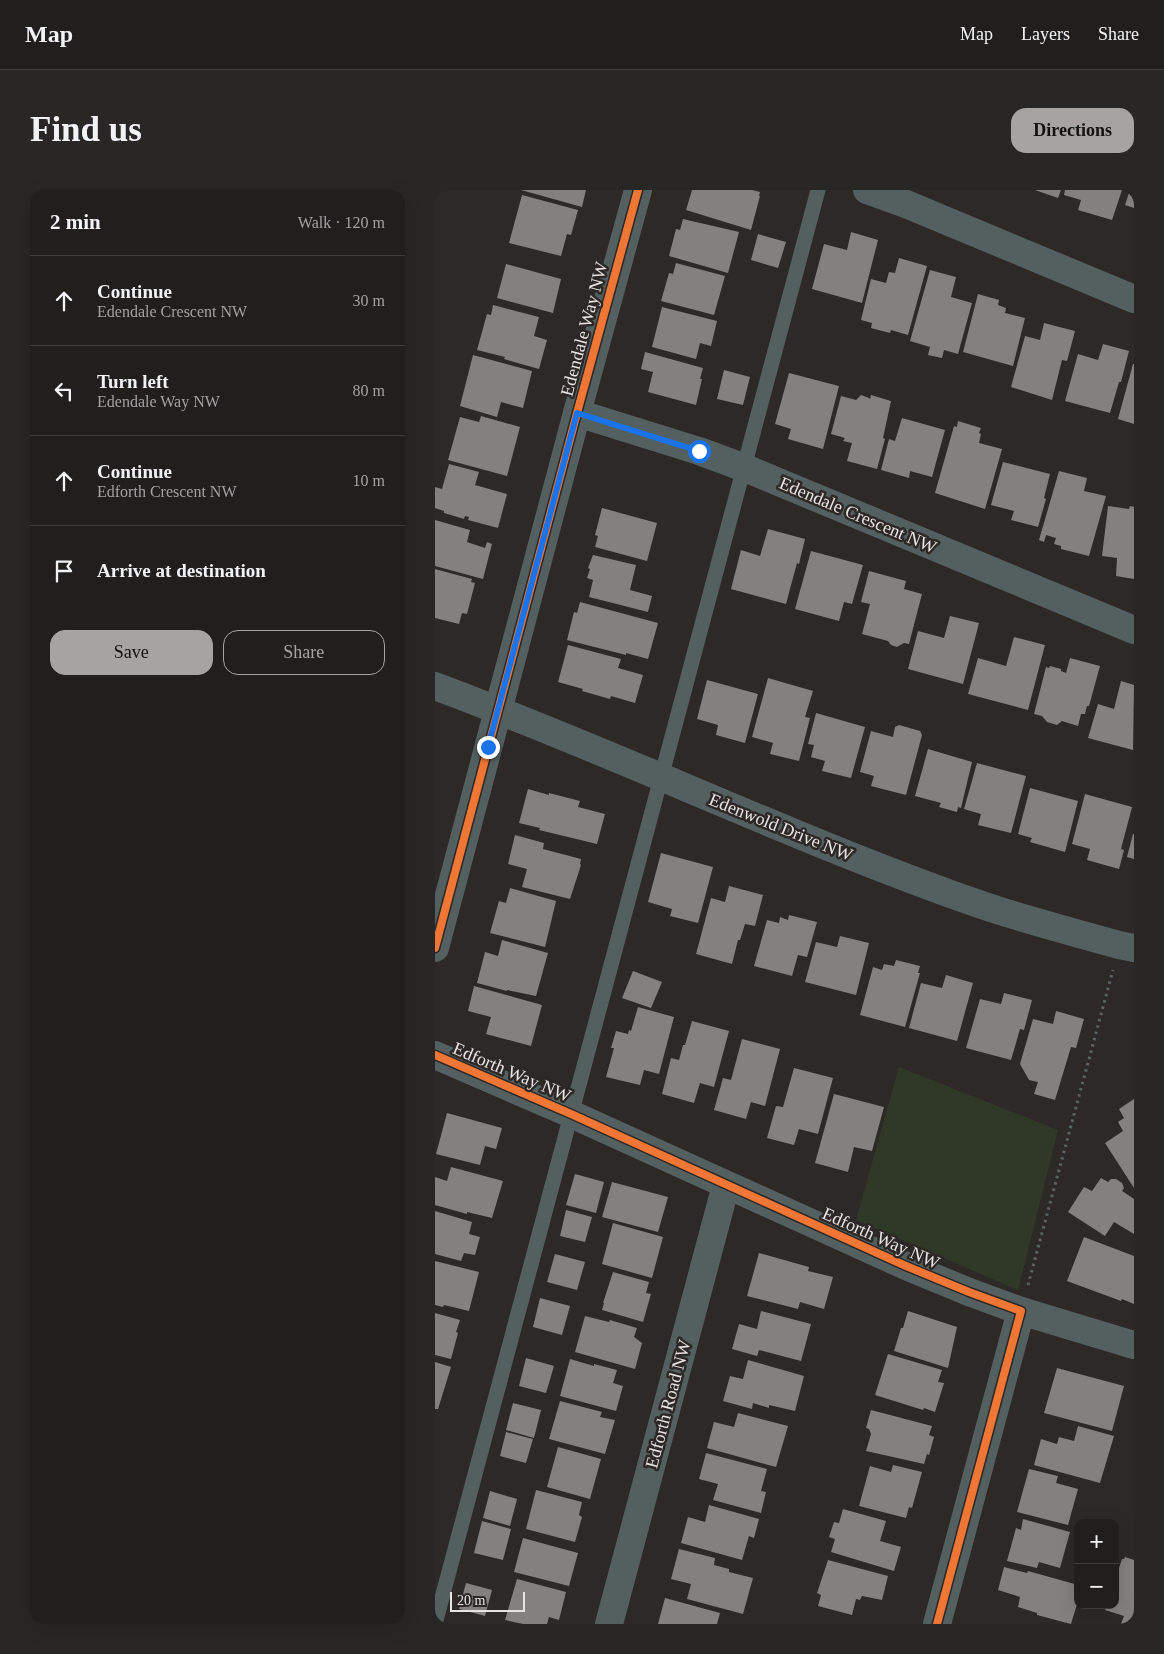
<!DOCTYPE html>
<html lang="en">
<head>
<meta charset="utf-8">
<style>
  :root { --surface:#211f1d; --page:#292726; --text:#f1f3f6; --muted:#a2a2a4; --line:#3e3d3b; --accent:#a6a3a1 }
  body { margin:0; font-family:Georgia,serif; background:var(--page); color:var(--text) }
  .controls { position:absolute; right:15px; bottom:15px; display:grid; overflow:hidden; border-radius:10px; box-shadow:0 5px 20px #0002 }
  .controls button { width:45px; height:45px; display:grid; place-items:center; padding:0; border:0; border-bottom:1px solid var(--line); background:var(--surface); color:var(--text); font:25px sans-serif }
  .scale { position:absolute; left:15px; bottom:12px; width:75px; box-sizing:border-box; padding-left:5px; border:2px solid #e8e4e3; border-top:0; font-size:14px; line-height:18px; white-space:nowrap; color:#e8e4e3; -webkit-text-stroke:4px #2d2826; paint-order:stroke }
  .stop { position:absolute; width:15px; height:15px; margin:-11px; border:4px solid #1a73e8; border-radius:50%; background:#fff }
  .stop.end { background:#1a73e8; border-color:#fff; box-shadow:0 1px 5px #0008 }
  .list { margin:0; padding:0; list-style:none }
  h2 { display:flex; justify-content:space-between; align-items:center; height:65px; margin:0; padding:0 20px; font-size:21px }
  h2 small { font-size:16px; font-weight:400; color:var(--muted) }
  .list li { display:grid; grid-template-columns:32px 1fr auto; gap:15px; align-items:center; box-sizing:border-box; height:90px; padding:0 20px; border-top:1px solid var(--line) }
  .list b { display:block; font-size:19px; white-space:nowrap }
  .list p { margin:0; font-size:16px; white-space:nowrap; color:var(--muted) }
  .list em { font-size:16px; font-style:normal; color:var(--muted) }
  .actions { display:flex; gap:10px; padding:15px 20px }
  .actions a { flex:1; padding:11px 0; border:1px solid var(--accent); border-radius:15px; text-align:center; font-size:18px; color:var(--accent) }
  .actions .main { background:var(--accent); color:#111 }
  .icon { flex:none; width:28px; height:28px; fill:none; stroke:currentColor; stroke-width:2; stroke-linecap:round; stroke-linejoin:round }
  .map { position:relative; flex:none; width:699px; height:1434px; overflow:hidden; border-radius:15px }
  header { display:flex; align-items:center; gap:30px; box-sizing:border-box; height:70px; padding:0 25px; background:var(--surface); border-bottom:1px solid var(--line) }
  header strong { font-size:24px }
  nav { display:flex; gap:28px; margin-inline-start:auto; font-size:18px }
  .intro { display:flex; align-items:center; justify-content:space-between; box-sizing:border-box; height:120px; padding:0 30px }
  h1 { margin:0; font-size:35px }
  .button { padding:12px 22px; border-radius:15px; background:var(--accent); color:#111; font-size:18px; font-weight:700 }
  main { display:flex; gap:30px; padding:0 30px }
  aside { flex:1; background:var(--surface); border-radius:15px; box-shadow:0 5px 20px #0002 }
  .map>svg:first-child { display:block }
</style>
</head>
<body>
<header>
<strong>Map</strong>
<nav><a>Map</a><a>Layers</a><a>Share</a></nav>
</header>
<div class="intro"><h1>Find us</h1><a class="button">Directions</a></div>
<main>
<aside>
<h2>2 min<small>Walk · 120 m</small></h2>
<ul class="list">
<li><svg class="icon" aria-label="ahead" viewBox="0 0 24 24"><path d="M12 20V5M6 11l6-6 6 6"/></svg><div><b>Continue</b><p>Edendale Crescent NW</p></div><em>30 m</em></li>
<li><svg class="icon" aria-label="left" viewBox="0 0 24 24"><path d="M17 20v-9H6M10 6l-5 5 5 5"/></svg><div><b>Turn left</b><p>Edendale Way NW</p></div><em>80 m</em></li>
<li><svg class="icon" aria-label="ahead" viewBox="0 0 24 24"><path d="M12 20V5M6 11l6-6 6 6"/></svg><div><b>Continue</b><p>Edforth Crescent NW</p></div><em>10 m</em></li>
<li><svg class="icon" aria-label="arrive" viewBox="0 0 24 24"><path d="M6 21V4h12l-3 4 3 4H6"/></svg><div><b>Arrive at destination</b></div></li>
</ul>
<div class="actions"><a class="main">Save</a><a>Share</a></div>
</aside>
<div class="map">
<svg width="699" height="1434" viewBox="0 0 699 1434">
  <rect width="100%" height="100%" fill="#2c2927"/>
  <polygon fill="#303928" points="464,877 623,940 583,1100 421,1030"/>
  <g fill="#83807e">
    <polygon points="86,0 151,0 147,17"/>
    <polygon points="257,0 317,0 325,2 324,6 325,6 316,40 251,20"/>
    <polygon points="600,0 626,0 623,8"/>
    <polygon points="630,0 687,0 677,30 643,20 646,10 629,5"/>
    <polygon points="695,0 699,0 699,18 690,15"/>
    <polygon points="87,5 143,20 136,45 132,44 126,66 74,53"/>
    <polygon points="248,29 304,42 293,83 234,66 241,39 245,40"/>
    <polygon points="416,42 443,50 427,113 377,99 389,54 412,60"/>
    <polygon points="323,44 351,52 343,78 316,70"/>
    <polygon points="464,68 492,76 473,145 456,140 455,143 436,138 437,133 426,130 436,89 451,93 454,82 460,83"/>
    <polygon points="241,73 290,86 279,125 226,111 234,83 238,84"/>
    <polygon points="71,74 126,89 118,123 62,108"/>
    <polygon points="495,80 521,87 516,107 537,113 523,164 509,160 507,168 493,165 495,157 475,151"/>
    <polygon points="543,104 564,110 563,115 571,118 570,123 590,128 578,176 528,162"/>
    <polygon points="58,115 104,127 99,146 112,150 104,179 69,169 70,167 42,160 52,124 56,125"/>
    <polygon points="227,117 282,131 276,156 265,153 261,169 217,157"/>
    <polygon points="609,133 640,141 632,171 627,170 617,210 576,197 590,146 605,150"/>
    <polygon points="668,154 694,161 686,192 684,192 675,223 630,211 643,164 663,170"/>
    <polygon points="210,162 268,178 265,189 267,189 261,215 213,202 218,182 206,179"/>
    <polygon points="38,165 97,181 88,218 66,212 62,227 25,216"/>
    <polygon points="698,174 699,174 699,234 683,229"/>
    <polygon points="289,180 315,187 308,215 282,209"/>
    <polygon points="354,183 404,196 388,259 353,249 356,239 340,234"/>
    <polygon points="426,205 434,208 435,209 436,205 456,211 448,248 450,249 442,279 412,271 417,253 408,251 410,248 396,244 406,206 421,210"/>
    <polygon points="46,226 85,237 72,286 13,270 25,227 44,232"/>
    <polygon points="467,228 510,240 497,287 475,281 474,288 446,280 454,249 460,251"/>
    <polygon points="523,231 546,238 544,243 546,244 544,253 567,259 550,319 500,303 519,236 522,237"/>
    <polygon points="568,272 615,284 609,308 611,309 603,337 576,330 579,321 556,315"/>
    <polygon points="14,274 44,282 40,295 72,304 63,338 33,330 34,327 30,326 29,329 9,323 9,321 0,318 0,297 7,299"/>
    <polygon points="624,281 652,288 649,301 671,306 654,366 626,359 626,356 619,354 621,348 611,345 609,352 604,350"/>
    <polygon points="673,316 694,319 695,316 699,317 699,389 681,386 682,368 667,366"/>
    <polygon points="167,318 222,333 212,371 160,357 163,346 160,345"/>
    <polygon points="0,330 35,340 32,352 50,358 52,352 57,354 48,389 0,376"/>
    <polygon points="333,339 370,349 364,374 362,373 351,414 296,399 306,360 325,366"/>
    <polygon points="376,361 428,375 417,414 409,412 404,431 360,419"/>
    <polygon points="158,365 201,375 195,400 217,406 213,422 154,407 158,390 152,388 155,379 153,378"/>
    <polygon points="0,379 37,389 36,392 40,393 32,424 27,423 24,434 0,428"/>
    <polygon points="434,381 471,391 469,399 487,404 474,454 469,453 462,457 456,455 453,451 427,444 435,414 426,412"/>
    <polygon points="145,412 223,433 213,469 191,463 191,465 132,450 139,422 142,423"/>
    <polygon points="515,426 544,433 528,494 473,479 483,441 509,448"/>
    <polygon points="579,447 610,455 593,520 533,504 543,468 571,476"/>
    <polygon points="133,455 186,469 183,478 208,485 200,513 176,506 175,509 147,501 148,499 123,492"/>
    <polygon points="635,468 665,476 654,516 652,516 650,524 646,524 643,536 627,531 622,535 612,532 607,526 599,524 611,477 614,478 615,476 626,479 626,481 631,483"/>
    <polygon points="333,488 378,501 370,527 375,528 364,571 335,564 338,553 317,547"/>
    <polygon points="272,490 323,504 310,553 281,545 283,535 262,529"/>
    <polygon points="686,491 699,495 698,560 653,548 663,514 679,519"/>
    <polygon points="381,523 430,537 416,588 387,581 390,571 376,567 379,555 373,554"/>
    <polygon points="464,535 485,541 487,545 471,605 436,596 439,586 425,582 436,541 458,547 460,537"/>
    <polygon points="493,559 537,572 526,618 523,617 522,622 504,617 506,613 480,606"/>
    <polygon points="542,573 591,586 576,643 543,635 546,624 529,619"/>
    <polygon points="595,598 643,611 630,662 595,652 597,648 583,644"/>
    <polygon points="93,599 114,605 114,603 145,611 143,617 170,624 162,654 104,640 105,638 84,633"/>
    <polygon points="650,604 697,617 686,659 689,660 684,679 652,670 655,659 637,654"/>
    <polygon points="698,644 699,644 699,669 692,667"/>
    <polygon points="80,645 109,653 108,659 146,669 145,674 146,675 135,709 87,697 92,679 73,674"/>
    <polygon points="226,663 278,677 263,733 235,726 237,719 213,712"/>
    <polygon points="294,696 328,705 320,736 310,734 305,750 303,750 297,774 261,764 276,708 290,712"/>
    <polygon points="75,698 121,711 110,757 55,743 64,711 71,713"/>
    <polygon points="354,725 382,732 372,767 363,765 357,786 319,776 332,730 344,733 345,727 353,730"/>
    <polygon points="405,746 434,753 421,805 370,792 381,752 402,757"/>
    <polygon points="67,750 113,763 101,806 72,800 72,801 42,793 50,762 63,766"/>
    <polygon points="461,770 485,776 483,783 485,783 470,837 425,825 438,777 447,780 449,774 459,776"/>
    <polygon points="198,781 227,792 216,818 187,808"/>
    <polygon points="511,785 538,793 522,851 474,838 486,793 507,798"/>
    <polygon points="39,796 107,815 96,856 51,844 56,827 33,821"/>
    <polygon points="569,803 597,810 589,840 585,839 576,870 531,858 545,809 566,814"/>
    <polygon points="203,817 239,827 224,884 209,880 205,895 171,887 179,858 176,858 181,841 193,844 194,840 196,841"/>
    <polygon points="621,821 649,829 641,858 636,857 620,910 599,904 603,892 594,890 585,874 598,829 618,834"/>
    <polygon points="257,831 294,841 279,897 265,893 259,913 227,904 236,868 244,870 248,855 250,855"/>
    <polygon points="307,849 345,859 330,916 316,912 311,929 279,920 288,888 296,890"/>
    <polygon points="359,878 398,888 383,944 364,939 359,955 332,948 341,916 348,917"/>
    <polygon points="399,904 449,917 437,961 419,957 413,982 380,973"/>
    <polygon points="699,909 699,998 670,953 688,941 683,932 689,928 684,919"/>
    <polygon points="12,923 67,938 61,959 50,956 45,975 1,964"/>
    <polygon points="16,977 68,991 57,1028 32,1022 32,1024 0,1015 0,987 12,991"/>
    <polygon points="140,984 169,992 161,1023 131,1015"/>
    <polygon points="666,988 673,992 676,989 681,989 687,993 689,998 687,1001 699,1009 699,1044 679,1032 670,1046 633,1022 649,997 657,1001"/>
    <polygon points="177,992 233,1007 223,1042 167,1027"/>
    <polygon points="131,1020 157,1027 150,1052 125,1046"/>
    <polygon points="0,1021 37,1032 34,1044 45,1047 40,1065 29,1063 26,1071 0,1064"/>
    <polygon points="178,1033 228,1047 217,1088 167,1074"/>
    <polygon points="649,1047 699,1066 699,1114 687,1109 686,1111 678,1108 632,1091"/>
    <polygon points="324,1063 374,1077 373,1081 398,1087 389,1119 365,1112 363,1119 312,1106"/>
    <polygon points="120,1064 150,1072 142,1100 112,1092"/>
    <polygon points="0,1071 44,1082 34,1121 9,1115 8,1117 0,1115"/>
    <polygon points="178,1082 214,1092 211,1103 216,1104 208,1132 167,1120 169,1113 168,1113"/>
    <polygon points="105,1108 135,1116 127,1145 98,1137"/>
    <polygon points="326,1121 376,1134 366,1171 324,1160 322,1166 297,1159 304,1134 322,1139"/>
    <polygon points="473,1121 522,1137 513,1178 459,1161 466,1138 468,1138"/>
    <polygon points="0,1123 25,1130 21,1142 23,1143 16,1169 0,1165"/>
    <polygon points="150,1126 174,1132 175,1130 202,1138 199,1147 207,1153 200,1179 140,1162"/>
    <polygon points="453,1164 507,1180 503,1192 509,1193 500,1222 489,1218 488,1220 440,1205"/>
    <polygon points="91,1168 119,1176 111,1203 84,1196"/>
    <polygon points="135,1169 159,1176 159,1174 182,1180 178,1193 188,1196 181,1221 125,1206"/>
    <polygon points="313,1170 369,1186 360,1221 334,1215 334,1218 318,1213 317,1219 288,1211 295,1186 308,1189"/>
    <polygon points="0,1172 16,1177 3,1219 0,1219"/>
    <polygon points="622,1178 689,1196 677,1241 609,1223"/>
    <polygon points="125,1211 167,1222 165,1227 180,1230 170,1264 114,1249"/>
    <polygon points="78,1213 106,1220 99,1248 71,1240"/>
    <polygon points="436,1220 497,1236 494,1245 499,1247 494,1265 492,1264 489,1274 431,1261 436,1244 434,1239 431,1238"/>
    <polygon points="303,1223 353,1236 341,1277 272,1258 279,1232 299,1237"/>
    <polygon points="643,1236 679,1246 665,1293 599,1275 606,1249 622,1254 624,1247 639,1251"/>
    <polygon points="71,1242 98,1249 91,1273 65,1266"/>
    <polygon points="123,1257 166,1269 155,1309 112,1297"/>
    <polygon points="271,1263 332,1279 326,1301 331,1302 326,1323 278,1310 283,1294 264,1289"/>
    <polygon points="458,1275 487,1282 477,1318 474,1317 471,1328 424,1316 435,1276 456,1282"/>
    <polygon points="594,1279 623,1286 621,1293 643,1299 633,1335 582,1322"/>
    <polygon points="101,1300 147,1312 144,1325 147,1327 140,1352 91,1339"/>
    <polygon points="55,1301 82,1309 75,1336 48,1328"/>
    <polygon points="274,1315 324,1329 319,1348 314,1346 307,1370 246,1353 253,1327 270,1332"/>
    <polygon points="408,1319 451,1331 445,1351 466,1357 459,1381 396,1362 400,1349 394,1347 399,1332 404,1333"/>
    <polygon points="588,1329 635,1342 625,1378 604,1372 602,1378 572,1371 581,1338 586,1340"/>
    <polygon points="47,1331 76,1339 68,1370 39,1363"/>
    <polygon points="88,1348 143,1363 134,1396 79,1382"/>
    <polygon points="244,1359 280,1368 279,1375 294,1379 294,1382 318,1388 308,1424 252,1409 256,1394 236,1389"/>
    <polygon points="690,1367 699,1370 699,1434 686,1434 689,1426 670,1420 672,1415 680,1415 680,1390 687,1369 689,1369"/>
    <polygon points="393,1370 453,1386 447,1410 427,1406 425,1410 421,1409 417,1425 383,1416 386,1405 382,1403"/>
    <polygon points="569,1377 592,1383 593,1381 643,1395 643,1411 636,1434 602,1425 602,1423 583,1417 585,1407 563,1400"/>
    <polygon points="82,1389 131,1402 124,1430 114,1427 112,1434 88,1434 70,1430"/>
    <polygon points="31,1393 57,1400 50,1426 24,1419"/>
    <polygon points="230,1408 285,1423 282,1434 223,1434"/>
  </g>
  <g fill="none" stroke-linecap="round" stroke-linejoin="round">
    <polyline stroke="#5c6463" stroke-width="3" stroke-dasharray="2.5 4" stroke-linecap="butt" points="593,1095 678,780"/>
    <polyline stroke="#546060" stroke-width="15" points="0,1434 383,0"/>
    <g stroke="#546060" stroke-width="28">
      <polyline points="432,0 471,14 699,109"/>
      <polyline points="142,223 264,261 310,278 699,440"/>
      <polyline points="0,758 142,223 203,0"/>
      <polyline points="0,865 136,924 471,1076 534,1102 586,1121 502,1434"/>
      <polyline points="586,1121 699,1155"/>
      <polyline points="174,1434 291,995"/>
    </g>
    <path stroke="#546060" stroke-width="28" d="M0 496C132 545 261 603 391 656 448 679 506 702 565 721 604 733 644 744 684 755L699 758"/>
    <defs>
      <g id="cycleway">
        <polyline points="0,758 142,223 203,0"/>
        <polyline points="0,865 136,924 471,1076 534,1102 586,1121 502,1434"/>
      </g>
    </defs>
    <use href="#cycleway" stroke="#2d2826" stroke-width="11"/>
    <use href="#cycleway" stroke="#f07635" stroke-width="8"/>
  </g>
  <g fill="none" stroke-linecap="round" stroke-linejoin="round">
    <polyline stroke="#1a73e8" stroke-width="6" points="53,557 142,223 264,261"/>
  </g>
  <g text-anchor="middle" stroke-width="5" stroke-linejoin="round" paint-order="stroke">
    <g font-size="18" fill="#e8e4e3" stroke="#2d2826">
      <text transform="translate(149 139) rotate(-75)" y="6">Edendale Way NW</text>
      <text transform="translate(423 325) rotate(23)" y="6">Edendale Crescent NW</text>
      <text transform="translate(346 637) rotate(22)" y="6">Edenwold Drive NW</text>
      <text transform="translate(77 882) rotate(23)" y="6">Edforth Way NW</text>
      <text transform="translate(446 1048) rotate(24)" y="6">Edforth Way NW</text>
      <text transform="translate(233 1214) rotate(-75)" y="6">Edforth Road NW</text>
    </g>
  </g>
</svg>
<div class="controls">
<button>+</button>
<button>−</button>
</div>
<div class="scale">20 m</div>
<div class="stop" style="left:264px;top:261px"></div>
<div class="stop end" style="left:53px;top:557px"></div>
</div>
</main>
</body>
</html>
